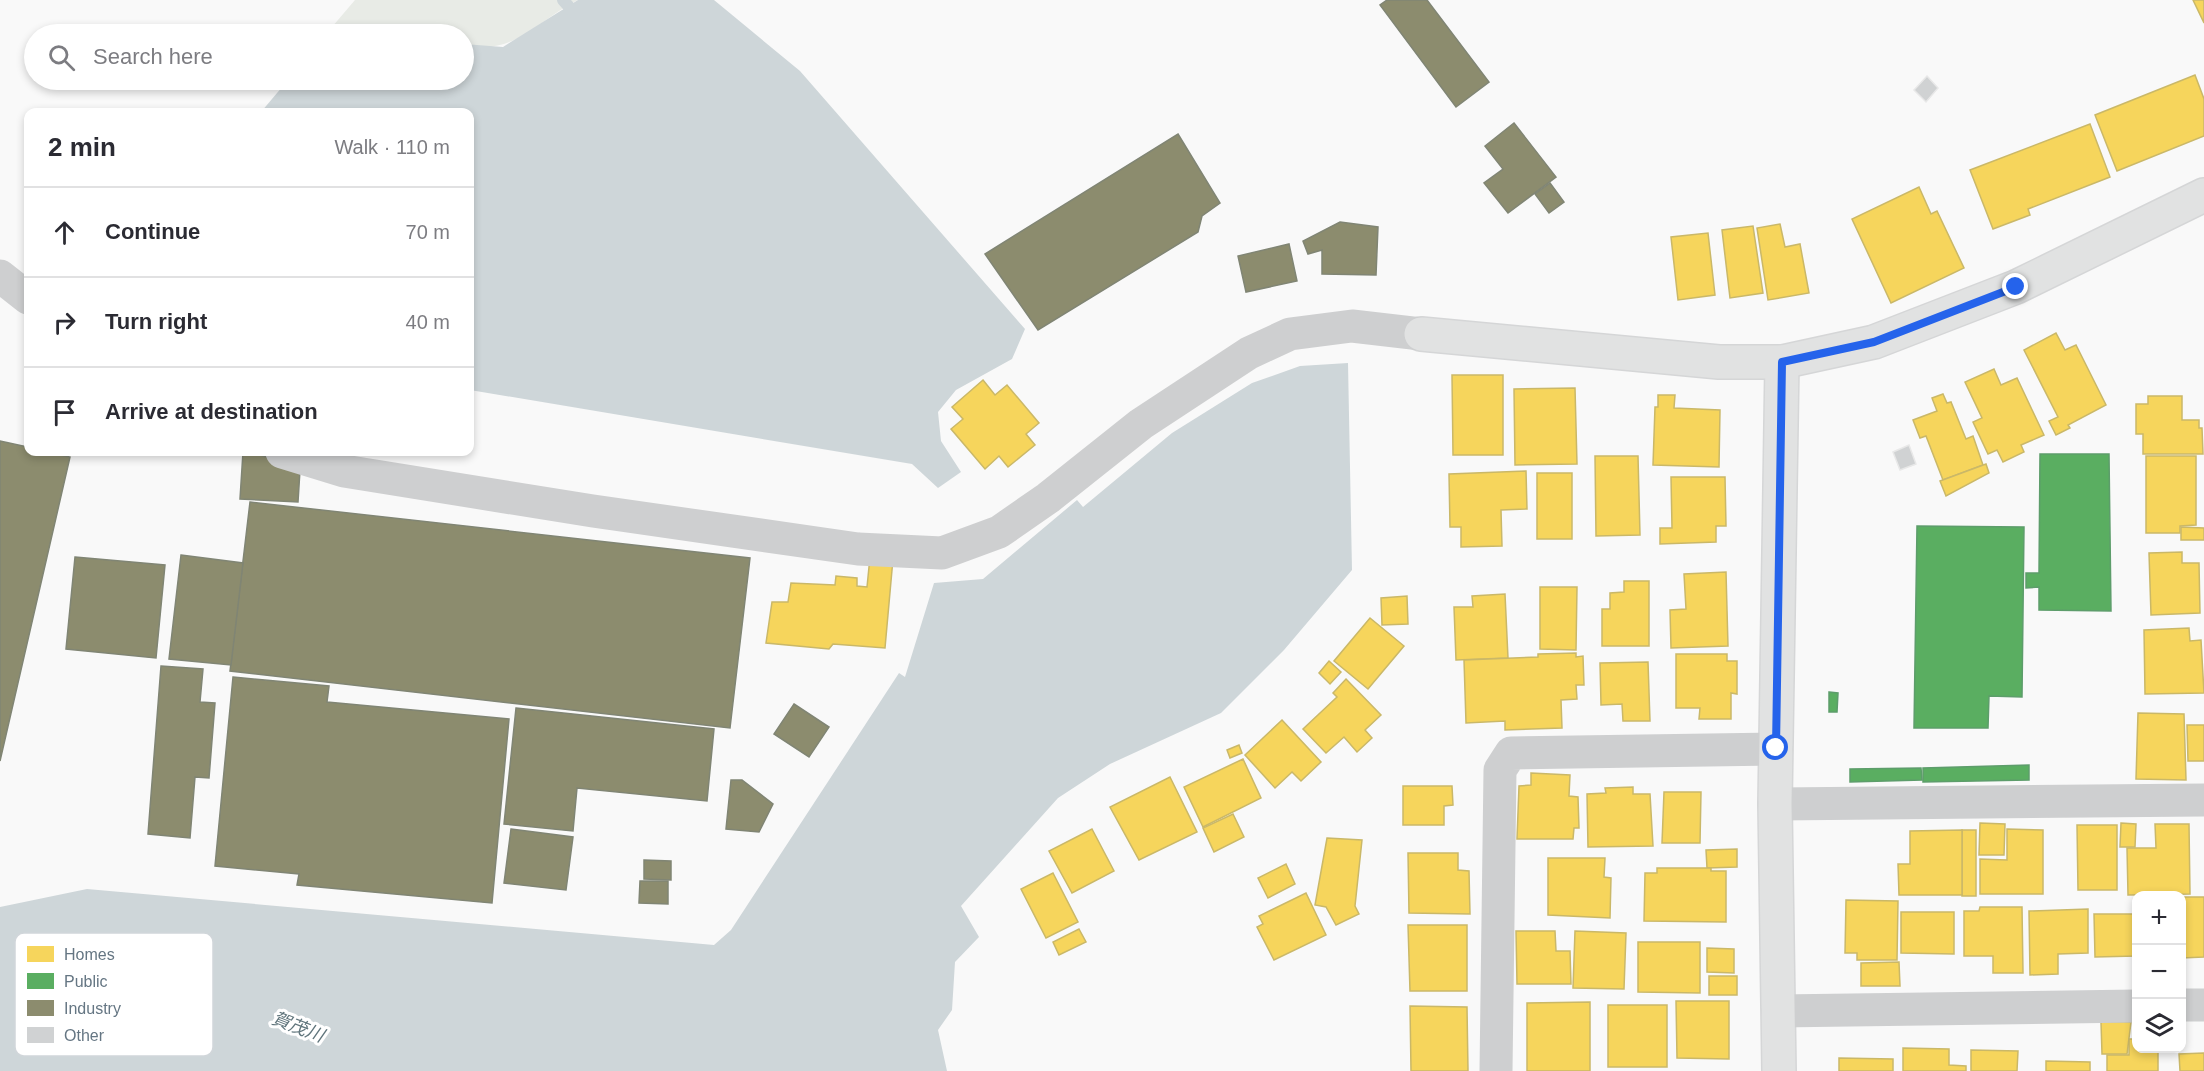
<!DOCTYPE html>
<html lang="en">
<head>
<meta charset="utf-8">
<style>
  :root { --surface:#fff; --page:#f2f2f3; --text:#2b2b33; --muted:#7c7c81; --line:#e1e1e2 }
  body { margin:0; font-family:Arial,"Noto Sans JP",sans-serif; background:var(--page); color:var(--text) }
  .controls { position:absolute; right:18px; bottom:18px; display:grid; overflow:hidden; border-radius:12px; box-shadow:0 3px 9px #0003 }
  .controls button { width:54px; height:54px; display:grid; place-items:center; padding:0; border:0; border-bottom:2px solid var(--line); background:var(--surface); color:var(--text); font:30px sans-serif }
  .stop { position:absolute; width:18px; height:18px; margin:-14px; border:4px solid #2563eb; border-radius:50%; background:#fff }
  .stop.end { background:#2563eb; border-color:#fff; box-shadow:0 2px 6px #0008 }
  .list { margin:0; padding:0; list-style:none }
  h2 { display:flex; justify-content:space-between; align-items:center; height:78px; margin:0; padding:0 24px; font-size:26px }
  h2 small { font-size:20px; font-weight:400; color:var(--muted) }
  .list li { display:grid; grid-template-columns:39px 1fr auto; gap:18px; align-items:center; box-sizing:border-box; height:90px; padding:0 24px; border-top:2px solid var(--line) }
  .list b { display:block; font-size:22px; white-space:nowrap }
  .list em { font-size:20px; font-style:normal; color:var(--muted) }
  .icon { flex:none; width:33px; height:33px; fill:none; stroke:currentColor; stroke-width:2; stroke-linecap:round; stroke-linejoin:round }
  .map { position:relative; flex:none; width:2204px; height:1071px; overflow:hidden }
  .search { position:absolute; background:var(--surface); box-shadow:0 3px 9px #0003; left:24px; top:24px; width:450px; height:66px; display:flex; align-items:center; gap:15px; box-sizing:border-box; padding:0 21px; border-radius:33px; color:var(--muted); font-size:22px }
  .panel { position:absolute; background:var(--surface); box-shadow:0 3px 9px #0003; left:24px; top:108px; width:450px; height:348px; border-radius:12px }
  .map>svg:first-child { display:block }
</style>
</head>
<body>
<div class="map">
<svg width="2204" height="1071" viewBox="0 0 2204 1071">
  <rect width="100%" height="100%" fill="#f9f9f9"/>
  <path fill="#e8ebe6" d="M355 0H578C538 20 512 58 464 44V34H427L394 25 360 30 350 34H326Z"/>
  <g fill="#ced6d9">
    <polygon points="578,0 714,0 800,71 1025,329 1012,359 956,390 938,412 941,441 961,472 938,488 912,464 470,390 470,112 261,112 288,80 464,80 464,44 503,47"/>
    <polygon points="394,25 427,34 350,34 360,30"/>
    <polygon points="1348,363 1352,570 1284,650 1221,713 1110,764 1058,798 961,906 979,937 955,962 952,1010 938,1030 947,1071 0,1071 0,907 87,889 714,945 731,930 899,673 905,677 934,583 983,579 1077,500 1083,507 1172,433 1252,383 1300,366"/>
  </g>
  <g fill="#f6d55c" stroke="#cab868" stroke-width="1.5">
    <polygon points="2193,0 2204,0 2204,23"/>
    <polygon points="2195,75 2204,99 2204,136 2117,171 2095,115"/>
    <polygon points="2090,124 2110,177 2028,209 2030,215 1993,229 1970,170"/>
    <polygon points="1919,187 1931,214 1937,211 1964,268 1891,303 1852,219"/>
    <polygon points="1780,224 1785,247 1800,244 1809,293 1768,300 1757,228"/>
    <polygon points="1753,226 1763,293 1730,298 1722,230"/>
    <polygon points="1708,233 1715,295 1678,300 1671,237"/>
    <polygon points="2056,333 2065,350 2076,345 2106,405 2068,425 2070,428 2056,435 2049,421 2058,417 2024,350"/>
    <polygon points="1994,369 2001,385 2017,378 2044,435 2021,445 2024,452 2003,462 1997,450 1988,454 1973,422 1982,418 1965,382"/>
    <polygon points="1452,375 1503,375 1503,455 1453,455"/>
    <polygon points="983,380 995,395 1007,385 1039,423 1026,434 1035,445 1008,467 999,456 985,469 951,429 963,419 952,407"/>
    <polygon points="1575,388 1577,464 1515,465 1514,389"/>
    <polygon points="1943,394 1947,403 1951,402 1966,439 1973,436 1983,465 1943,480 1926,436 1920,438 1913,420 1937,411 1932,398"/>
    <polygon points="1658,395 1675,395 1674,408 1720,410 1719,467 1653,465 1655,407 1658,407"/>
    <polygon points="2148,396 2182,396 2182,420 2199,420 2199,428 2202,428 2203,454 2143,454 2143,434 2136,434 2136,404 2148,404"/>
    <polygon points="1595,456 1638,456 1640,535 1596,536"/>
    <polygon points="2146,456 2196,456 2196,525 2180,526 2180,533 2146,533"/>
    <polygon points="1986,464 1989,473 1946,496 1940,481"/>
    <polygon points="1526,471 1527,509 1501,510 1502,546 1461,547 1461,527 1450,527 1449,474"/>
    <rect x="1537" y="473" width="35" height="66"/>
    <polygon points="1671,477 1725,477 1726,526 1716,526 1716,542 1660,544 1660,528 1672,528"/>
    <polygon points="2181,527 2204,528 2204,540 2181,540"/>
    <polygon points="2182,552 2182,563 2199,563 2200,613 2151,615 2149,553"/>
    <polygon points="870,557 893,559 885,648 833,644 829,649 766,643 772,602 788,602 791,583 835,585 836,576 857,578 857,586 867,587"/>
    <polygon points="1726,572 1728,646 1671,648 1670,610 1686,609 1684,574"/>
    <polygon points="1624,581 1649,581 1649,646 1602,646 1602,609 1610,609 1610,593 1624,592"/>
    <polygon points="1540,587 1577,587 1576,650 1540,649"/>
    <polygon points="1505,594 1508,658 1456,660 1454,607 1473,607 1472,596"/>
    <polygon points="1407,596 1408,624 1382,625 1381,598"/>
    <polygon points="1370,618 1404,646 1368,689 1334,661"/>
    <polygon points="2189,628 2190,641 2201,640 2204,693 2145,694 2144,630"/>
    <polygon points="1576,653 1576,657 1583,656 1584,685 1576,685 1577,699 1561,700 1562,728 1505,730 1505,721 1466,723 1464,660 1538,657 1538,654"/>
    <polygon points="1676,654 1727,654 1727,661 1737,661 1737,694 1731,693 1731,719 1699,719 1700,708 1676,708"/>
    <polygon points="1329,661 1341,672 1330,684 1319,673"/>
    <polygon points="1648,662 1650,721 1623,721 1622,704 1601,705 1600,663"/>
    <polygon points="1346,679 1381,715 1365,730 1372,738 1357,752 1344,737 1326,753 1303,729 1337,697 1333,693"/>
    <polygon points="2138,713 2184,714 2186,780 2136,779"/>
    <polygon points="1282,720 1321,762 1301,781 1292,772 1275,788 1245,755"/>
    <polygon points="2187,725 2204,725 2204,761 2188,761"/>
    <polygon points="1239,745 1242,753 1230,758 1227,750"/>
    <polygon points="1243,759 1261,798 1203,827 1184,787"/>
    <polygon points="1531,773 1570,775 1569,796 1578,797 1579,828 1574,828 1573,839 1517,839 1519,786 1531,785"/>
    <polygon points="1170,777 1197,832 1139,860 1110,807"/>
    <polygon points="1403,786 1452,786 1453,805 1444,806 1444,825 1403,825"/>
    <polygon points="1633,787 1633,794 1650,794 1653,846 1588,847 1587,794 1606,793 1605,788"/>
    <polygon points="1664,792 1701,792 1700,843 1662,843"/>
    <polygon points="1233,814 1244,837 1214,852 1203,828"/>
    <polygon points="1980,823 2005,824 2004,855 1979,855"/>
    <polygon points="2121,823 2136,824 2135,847 2120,847"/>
    <polygon points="2155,824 2189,824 2190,894 2128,895 2127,848 2156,848"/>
    <polygon points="2077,825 2117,825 2117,890 2078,890"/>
    <polygon points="1092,829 1114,871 1072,893 1049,851"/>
    <polygon points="2007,829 2043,830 2043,894 1980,894 1980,859 2007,860"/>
    <rect x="1962" y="830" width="14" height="66"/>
    <polygon points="1962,830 1962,895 1899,895 1898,864 1910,864 1910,831"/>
    <polygon points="1327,838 1362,840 1355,906 1359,914 1336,925 1326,907 1315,905"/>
    <polygon points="1737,849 1737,867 1707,868 1706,850"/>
    <polygon points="1408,853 1458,853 1458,870 1469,871 1470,914 1409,913"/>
    <polygon points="1548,858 1605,858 1604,877 1611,878 1610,918 1548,915"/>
    <polygon points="1286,864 1295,884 1268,898 1258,878"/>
    <polygon points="1657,868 1711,868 1711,871 1726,871 1726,922 1644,921 1645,873 1657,873"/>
    <polygon points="1053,873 1078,922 1046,938 1021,889"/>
    <polygon points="1306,893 1326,935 1274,960 1257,927 1263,924 1259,916"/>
    <polygon points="2182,897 2204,897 2204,957 2182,958"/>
    <polygon points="1846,900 1898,901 1897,960 1857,960 1857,953 1845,953"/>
    <polygon points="1980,907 2022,907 2023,973 1993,973 1993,956 1964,956 1964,911 1979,911"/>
    <polygon points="2088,909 2088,953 2058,954 2058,974 2030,975 2029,911"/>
    <polygon points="1901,912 1954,912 1954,954 1901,953"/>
    <polygon points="2094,914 2136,914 2136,956 2095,957"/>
    <polygon points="1408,925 1467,925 1467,991 1410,991"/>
    <polygon points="1079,929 1086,942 1059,955 1053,942"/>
    <polygon points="1516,931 1555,931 1556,951 1570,951 1571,984 1517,984"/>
    <polygon points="1575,931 1626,933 1624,989 1573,988"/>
    <polygon points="1638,942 1700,942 1700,993 1638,992"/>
    <polygon points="1707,948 1734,949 1734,973 1707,972"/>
    <polygon points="1899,962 1900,986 1861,986 1861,963"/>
    <rect x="1709" y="976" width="28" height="19"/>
    <polygon points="1676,1001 1729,1001 1729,1059 1677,1058"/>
    <polygon points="1590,1002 1590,1071 1527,1071 1527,1003"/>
    <rect x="1608" y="1005" width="59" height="62"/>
    <polygon points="1410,1006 1467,1007 1468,1071 1411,1071"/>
    <polygon points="2101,1022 2131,1022 2127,1054 2102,1054"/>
    <polygon points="2129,1039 2136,1039 2136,1048 2158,1048 2158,1071 2107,1071 2107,1055 2129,1055"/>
    <polygon points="1903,1048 1949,1049 1949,1065 1966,1066 1966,1071 1903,1071"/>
    <polygon points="1971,1050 2018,1051 2017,1071 1971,1071"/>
    <polygon points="2204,1053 2204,1071 2180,1071 2179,1054"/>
    <polygon points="1839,1058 1893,1059 1893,1071 1839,1071"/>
    <polygon points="2046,1061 2090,1062 2090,1071 2046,1071"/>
  </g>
  <g fill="#5aae61" stroke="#5d9d6b" stroke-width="1.5">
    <polygon points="2040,454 2109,454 2111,611 2039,610 2039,587 2026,588 2026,573 2039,573"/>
    <polygon points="1917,526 2024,527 2022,697 1989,696 1988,728 1914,728"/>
    <polygon points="1829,692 1838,693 1837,712 1829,712"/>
    <polygon points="2029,765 2029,780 1923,782 1923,768"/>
    <polygon points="1921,768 1922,780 1850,782 1850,769"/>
  </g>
  <g fill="#8c8c6e" stroke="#808574" stroke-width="1.5">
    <polygon points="1387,0 1427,0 1489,82 1456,107 1380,5"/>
    <polygon points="1514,123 1556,177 1508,213 1484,183 1503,169 1485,146"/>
    <polygon points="1178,134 1220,203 1202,216 1198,232 1038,330 985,254"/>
    <polygon points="1550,183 1564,202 1549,213 1535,194"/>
    <polygon points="1340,222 1378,227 1376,275 1322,274 1322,250 1308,254 1303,241"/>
    <polygon points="1289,244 1297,281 1246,292 1238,256"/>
    <polygon points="0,441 28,447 28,452 47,452 70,457 0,761"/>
    <polygon points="243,452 253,452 300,470 298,502 240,499"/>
    <polygon points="250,502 750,558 730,728 230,671"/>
    <polygon points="181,555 243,563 231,665 169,659"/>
    <polygon points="75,557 165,565 156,658 66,649"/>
    <polygon points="161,666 203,669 200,702 215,703 209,778 195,777 190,838 148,834"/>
    <polygon points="233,677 329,686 327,702 509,719 492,903 297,885 299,874 215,866"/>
    <polygon points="794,704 829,727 809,757 774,734"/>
    <polygon points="516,708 714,729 707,801 577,788 573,831 504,824"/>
    <polygon points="731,780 742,780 773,804 759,832 726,829"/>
    <polygon points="511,829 573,837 566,890 504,883"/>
    <polygon points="644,860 671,861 671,880 644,879"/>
    <polygon points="640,881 668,881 668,904 639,903"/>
  </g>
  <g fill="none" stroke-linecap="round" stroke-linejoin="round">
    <polyline stroke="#ced6d9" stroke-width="12" points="563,0 578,17"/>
  </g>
  <g fill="#d0d2d3" stroke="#e8e8e8" stroke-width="1.5">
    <polygon points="1927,76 1938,88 1926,102 1914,90"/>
    <polygon points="1909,445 1916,464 1900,470 1893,452"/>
  </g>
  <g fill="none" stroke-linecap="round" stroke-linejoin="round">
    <defs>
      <g id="secondary">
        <polyline points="1421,334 1719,362 1782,362 1874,342 2016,287 2204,195"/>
        <polyline points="1779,1071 1775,804 1782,362"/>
      </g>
    </defs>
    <use href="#secondary" stroke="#d5d6d7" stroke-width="36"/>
    <g stroke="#cecfd0" stroke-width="33">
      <polyline points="0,276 28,298"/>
      <polyline points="282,452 344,471 593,511 858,549 942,553 999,532 1048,498 1141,424 1249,353 1290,334 1352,326 1421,334"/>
      <polyline points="1775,804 2204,800"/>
      <polyline points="2182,1005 2204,1005"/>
      <polyline points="1778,1011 2136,1006"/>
      <polyline points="1496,1071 1500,770 1511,753 1776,749"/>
    </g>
    <use href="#secondary" stroke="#e1e2e2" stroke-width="33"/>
  </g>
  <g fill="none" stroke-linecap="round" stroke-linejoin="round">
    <polyline stroke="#2563eb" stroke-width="8" points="1776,748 1782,362 1874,342 2016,287"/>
  </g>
  <g text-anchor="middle" stroke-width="6" stroke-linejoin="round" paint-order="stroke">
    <g font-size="18" font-style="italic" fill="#60757c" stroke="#fff">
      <text transform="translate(298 1027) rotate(21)" y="6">賀茂川</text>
    </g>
  </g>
  <rect x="15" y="933" width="198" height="123" rx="9" fill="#fff" stroke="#d1d6da" stroke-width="1.5"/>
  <rect x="27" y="946" width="27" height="16" fill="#f6d55c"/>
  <rect x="27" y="973" width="27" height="16" fill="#5aae61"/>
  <rect x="27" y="1000" width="27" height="16" fill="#8c8c6e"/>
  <rect x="27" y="1027" width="27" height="16" fill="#d0d2d3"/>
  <g font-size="16" fill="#657683">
    <text x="64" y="960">Homes</text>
    <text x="64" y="987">Public</text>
    <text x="64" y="1014">Industry</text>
    <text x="64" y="1041">Other</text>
  </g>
</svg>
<div class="controls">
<button>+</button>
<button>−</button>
<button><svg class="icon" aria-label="layers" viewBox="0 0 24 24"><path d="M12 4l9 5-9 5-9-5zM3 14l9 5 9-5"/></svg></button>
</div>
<div class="stop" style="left:1776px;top:748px"></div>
<div class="stop end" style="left:2016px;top:287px"></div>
<div class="search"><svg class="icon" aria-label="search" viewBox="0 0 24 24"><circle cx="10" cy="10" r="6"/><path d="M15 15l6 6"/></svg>Search here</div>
<section class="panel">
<h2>2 min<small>Walk · 110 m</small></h2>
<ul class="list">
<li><svg class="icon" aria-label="ahead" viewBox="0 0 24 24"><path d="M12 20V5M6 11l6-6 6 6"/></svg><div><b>Continue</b></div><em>70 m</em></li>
<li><svg class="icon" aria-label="right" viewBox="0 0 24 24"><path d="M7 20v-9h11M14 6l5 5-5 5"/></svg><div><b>Turn right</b></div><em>40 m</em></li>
<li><svg class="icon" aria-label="arrive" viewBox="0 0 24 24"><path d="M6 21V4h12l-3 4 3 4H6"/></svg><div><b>Arrive at destination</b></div></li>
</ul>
</section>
</div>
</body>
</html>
